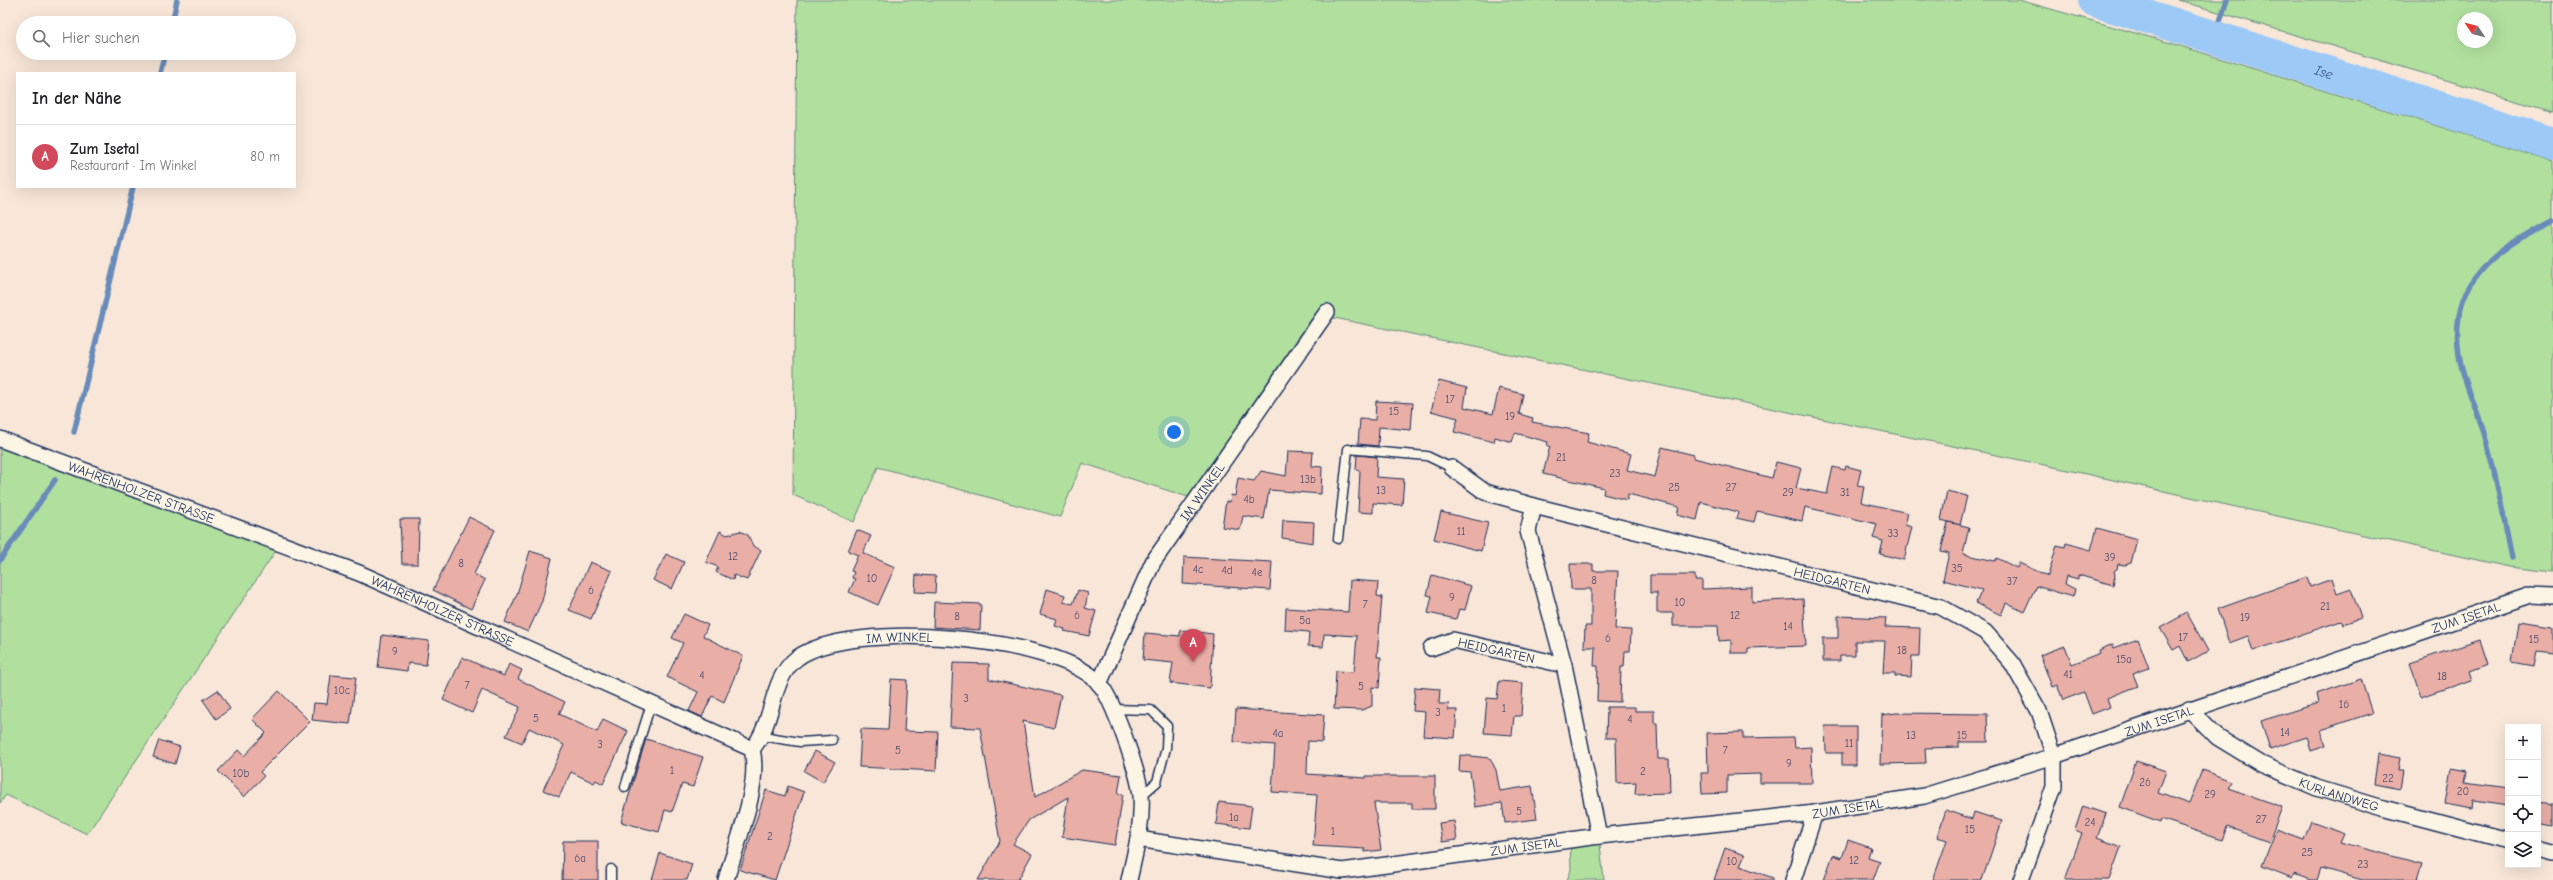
<!DOCTYPE html>
<html lang="de">
<head>
<meta charset="utf-8">
<style>
  :root { --surface:#fff; --page:#f2f2f2; --text:#202124; --muted:#757577; --line:#e0e0e0; --accent:#d1495b }
  body { margin:0; font-family:"Comic Neue",sans-serif; background:var(--page); color:var(--text) }
  .controls { position:absolute; right:12px; bottom:12px; display:grid; overflow:hidden; border-radius:0px; box-shadow:0 4px 16px #0002 }
  .controls button { width:36px; height:36px; display:grid; place-items:center; padding:0; border:0; border-bottom:1px solid var(--line); background:var(--surface); color:var(--text); font:20px sans-serif }
  .compass { position:absolute; left:2457px; top:12px; width:36px; height:36px; border-radius:50%; background:var(--surface); box-shadow:0 4px 16px #0002; rotate:305deg }
  .you { position:absolute; left:1174px; top:432px; width:14px; height:14px; margin:-10px; border:3px solid #fff; border-radius:50%; background:#1a73e8; box-shadow:0 0 0 6px #1a73e833 }
  .badge { display:grid; place-items:center; width:26px; height:26px; border-radius:50%; background:var(--accent); color:#fff; font-size:13px; font-weight:700 }
  .pin { position:absolute; translate:-50% -33px; filter:drop-shadow(0 1px 2px #0008) }
  .pin::after { content:''; position:absolute; top:21px; width:14px; height:12px; background:inherit; clip-path:polygon(0 0,100% 0,50% 100%) }
  .list { margin:0; padding:0; list-style:none }
  h2 { display:flex; justify-content:space-between; align-items:center; height:52px; margin:0; padding:0 16px; font-size:17px }
  h2 small { font-size:13px; font-weight:400; color:var(--muted) }
  .list li { display:grid; grid-template-columns:26px 1fr auto; gap:12px; align-items:center; box-sizing:border-box; height:64px; padding:0 16px; border-top:1px solid var(--line) }
  .list b { display:block; font-size:15px; white-space:nowrap }
  .list p { margin:0; font-size:13px; white-space:nowrap; color:var(--muted) }
  .list em { font-size:13px; font-style:normal; color:var(--muted) }
  .icon { flex:none; width:22px; height:22px; fill:none; stroke:currentColor; stroke-width:2; stroke-linecap:round; stroke-linejoin:round }
  .map { position:relative; flex:none; width:2553px; height:880px; overflow:hidden }
  .search { position:absolute; background:var(--surface); box-shadow:0 4px 16px #0002; left:16px; top:16px; width:280px; height:44px; display:flex; align-items:center; gap:10px; box-sizing:border-box; padding:0 14px; border-radius:22px; color:var(--muted); font-size:15px }
  .panel { position:absolute; background:var(--surface); box-shadow:0 4px 16px #0002; left:16px; top:72px; width:280px; height:116px; border-radius:0px }
  .map>svg:first-child { display:block }
</style>
</head>
<body>
<div class="map">
<svg width="2553" height="880" viewBox="0 0 2553 880">
  <rect width="100%" height="100%" fill="#f8e7d8"/>
  <filter id="ink" filterUnits="userSpaceOnUse"><feTurbulence type="fractalNoise" baseFrequency=".025" numOctaves="2"/><feDisplacementMap in="SourceGraphic" scale="8" xChannelSelector="R" yChannelSelector="G"/><feConvolveMatrix kernelMatrix="1 2 1 2 8 2 1 2 1" color-interpolation-filters="sRGB"/></filter>
  <g filter="url(#ink)">
    <g fill="#b0df9e" stroke="#66877e" fill-rule="evenodd">
      <polygon points="797,0 2019,0 2174,44 2553,162 2553,572 2509,567 2054,467 1315,314 1188,497 1082,463 1060,517 878,467 854,522 793,495"/>
      <path d="M2178 0H2553V112ZM2463 18H2487V42H2463Z"/>
      <polygon points="0,431 285,537 87,834 6,795 0,803"/>
      <polygon points="1599,836 1604,880 1567,880 1571,870 1570,840"/>
    </g>
    <g fill="none" stroke-linecap="round" stroke-linejoin="round">
      <g stroke="#698bba" stroke-width="5.5">
        <polyline points="172,23 177,0"/>
        <polyline points="2215,36 2227,0"/>
        <polyline points="160,73 165,53"/>
        <polyline points="74,432 133,187"/>
        <path d="M2512 558C2503 515 2496 472 2483 430 2476 406 2463 381 2459 355 2448 281 2495 250 2553 220"/>
        <polyline points="0,560 55,480"/>
      </g>
      <path stroke="#9dc9f7" stroke-width="34" id="s1" d="M2095 0 2553 144"/>
    </g>
    <g fill="#e9aea6" stroke="#1b2f5e">
      <polygon points="1439,381 1467,388 1464,407 1493,414 1499,388 1523,394 1519,414 1533,418 1532,422 1589,433 1587,442 1631,454 1627,470 1655,477 1662,447 1694,455 1694,458 1772,478 1776,462 1801,468 1796,488 1827,494 1833,467 1845,470 1846,466 1861,470 1857,486 1864,487 1861,502 1908,513 1905,525 1912,527 1904,560 1880,554 1883,541 1873,538 1877,524 1805,507 1802,521 1757,511 1754,522 1736,518 1738,512 1701,502 1697,520 1677,515 1679,507 1628,494 1627,500 1603,494 1604,488 1543,474 1550,446 1547,446 1548,442 1515,433 1512,442 1495,437 1494,442 1454,432 1458,418 1431,411"/>
      <polygon points="1376,401 1413,403 1411,430 1379,427 1378,446 1358,444 1360,419 1375,420"/>
      <polygon points="1288,451 1313,452 1312,466 1322,467 1321,494 1269,490 1264,519 1243,516 1240,530 1222,527 1226,501 1230,502 1231,495 1235,496 1238,478 1254,481 1261,471 1286,476"/>
      <polygon points="1357,455 1377,457 1376,477 1404,479 1402,505 1373,503 1373,513 1358,512 1360,471 1356,470"/>
      <polygon points="1947,491 1967,496 1960,525 1941,520"/>
      <polygon points="1441,512 1488,523 1481,551 1434,539"/>
      <polygon points="469,517 495,530 474,574 485,580 471,609 433,590"/>
      <polygon points="400,519 419,519 418,564 402,564"/>
      <polygon points="1283,520 1314,522 1313,543 1282,538"/>
      <polygon points="1948,522 1969,527 1963,554 1995,561 1997,558 2017,568 2019,563 2048,576 2057,545 2065,547 2066,543 2091,550 2097,528 2137,539 2131,563 2125,565 2118,564 2117,569 2114,571 2115,575 2113,585 2078,575 2078,579 2067,576 2065,584 2075,589 2073,597 2036,586 2024,612 2006,603 2001,615 1976,603 1982,590 1943,580 1949,553 1941,551"/>
      <polygon points="857,530 871,536 863,553 895,567 878,605 849,592 855,579 852,578 854,572 851,571 858,555 848,551"/>
      <polygon points="720,531 727,535 740,531 748,535 753,546 761,550 747,580 734,575 733,580 716,572 718,567 706,562"/>
      <polygon points="530,551 552,558 542,601 528,632 505,622 517,594"/>
      <polygon points="666,554 684,562 672,589 653,580"/>
      <polygon points="1184,557 1272,562 1270,590 1183,584"/>
      <polygon points="590,562 612,571 591,619 569,610"/>
      <polygon points="1570,564 1593,564 1593,571 1618,571 1615,629 1631,630 1630,651 1625,651 1624,667 1621,667 1620,702 1597,701 1598,666 1594,666 1595,647 1584,647 1585,626 1591,626 1591,589 1571,589"/>
      <polygon points="916,575 936,576 935,593 915,592"/>
      <polygon points="1432,575 1471,586 1465,610 1459,609 1456,619 1428,613 1432,596 1427,595"/>
      <polygon points="1650,575 1695,575 1695,580 1702,580 1702,589 1752,587 1752,602 1803,599 1806,646 1748,648 1748,653 1731,653 1731,640 1719,641 1718,626 1673,626 1673,613 1657,613 1657,593 1650,593"/>
      <polygon points="2307,577 2310,587 2332,579 2337,594 2351,589 2361,618 2343,624 2341,621 2253,651 2248,636 2229,643 2218,609"/>
      <polygon points="1350,580 1378,582 1377,596 1382,597 1377,657 1381,657 1379,688 1372,687 1372,706 1362,710 1334,709 1336,671 1354,672 1357,636 1324,634 1323,647 1308,646 1309,632 1285,630 1286,608 1348,612"/>
      <polygon points="1047,589 1065,595 1063,602 1073,604 1078,590 1088,593 1085,608 1096,611 1089,636 1064,631 1065,629 1055,626 1057,619 1040,614"/>
      <polygon points="934,602 981,604 980,630 933,627"/>
      <polygon points="2187,613 2208,651 2188,662 2180,646 2173,650 2160,628"/>
      <polygon points="684,614 708,625 703,636 743,656 724,702 712,696 702,717 689,711 698,692 667,677 683,643 672,638"/>
      <polygon points="1838,616 1886,618 1885,627 1920,628 1919,656 1912,656 1911,677 1895,676 1895,673 1883,673 1885,641 1855,641 1855,656 1840,656 1840,661 1823,661 1823,638 1838,638"/>
      <polygon points="2518,622 2553,627 2553,653 2537,651 2534,666 2512,662"/>
      <polygon points="1180,630 1213,634 1210,688 1170,683 1173,663 1143,660 1145,633 1180,636"/>
      <polygon points="382,635 429,641 426,665 408,663 407,671 378,667"/>
      <polygon points="2138,639 2149,668 2133,674 2138,686 2107,698 2110,707 2092,714 2084,692 2063,700 2057,685 2052,687 2040,655 2065,646 2072,664 2100,653 2099,650 2113,644 2114,648"/>
      <polygon points="2480,640 2488,664 2469,671 2472,680 2421,697 2410,663"/>
      <polygon points="462,657 504,676 509,664 522,670 518,679 565,702 559,714 597,732 603,719 628,731 603,784 596,780 594,783 571,772 559,797 543,790 564,745 529,728 522,743 506,736 520,707 482,690 472,713 443,700"/>
      <polygon points="953,663 989,664 989,679 1061,695 1054,728 1023,721 1035,797 1082,770 1121,775 1118,794 1123,794 1115,845 1062,837 1068,797 1029,820 1013,844 1032,854 1018,880 978,880 1000,841 980,728 950,727"/>
      <polygon points="331,675 356,677 350,724 312,720 314,703 327,704"/>
      <polygon points="891,679 907,680 904,731 938,732 936,771 859,767 861,729 888,730"/>
      <polygon points="2361,679 2372,713 2320,730 2326,746 2311,751 2307,737 2270,749 2261,721 2318,703 2316,694"/>
      <polygon points="1499,681 1523,683 1521,716 1514,716 1512,735 1484,733 1487,698 1497,699"/>
      <polygon points="1415,687 1440,689 1439,704 1449,704 1448,710 1457,710 1455,738 1423,736 1425,712 1413,711"/>
      <polygon points="218,690 230,709 216,719 203,700"/>
      <polygon points="279,691 310,722 260,772 264,776 244,797 218,771 238,750 244,756 266,733 252,719"/>
      <polygon points="1607,707 1635,707 1635,711 1654,711 1654,723 1657,723 1658,759 1669,759 1670,793 1635,794 1636,782 1617,783 1616,738 1606,738"/>
      <polygon points="1236,709 1324,715 1322,742 1308,741 1307,774 1366,778 1366,776 1435,776 1435,809 1412,809 1412,803 1374,803 1381,850 1365,852 1365,849 1313,846 1317,795 1272,792 1275,745 1234,742"/>
      <polygon points="1896,713 1987,714 1988,742 1959,742 1959,747 1925,748 1926,763 1880,764 1882,715"/>
      <polygon points="1825,726 1856,726 1856,765 1842,765 1842,753 1826,753"/>
      <polygon points="1743,732 1743,738 1794,737 1795,748 1811,747 1812,783 1760,783 1760,774 1727,775 1727,793 1702,794 1701,773 1708,773 1707,733"/>
      <polygon points="646,739 703,757 693,787 682,784 672,812 665,810 659,832 621,822"/>
      <polygon points="159,740 180,747 175,764 153,757"/>
      <polygon points="815,751 835,762 823,782 804,771"/>
      <polygon points="2378,754 2400,758 2398,771 2403,771 2400,789 2374,784"/>
      <polygon points="1460,755 1490,758 1496,770 1500,791 1532,786 1537,819 1505,823 1502,803 1475,807 1470,772 1459,771"/>
      <polygon points="2136,761 2166,771 2158,793 2189,804 2202,770 2231,781 2228,788 2282,807 2269,842 2227,827 2222,840 2161,819 2160,822 2120,807"/>
      <polygon points="2451,768 2467,771 2465,782 2508,788 2508,806 2473,801 2472,809 2445,804"/>
      <polygon points="788,786 804,792 775,880 740,870 766,790 785,796"/>
      <polygon points="1219,802 1252,806 1249,828 1216,824"/>
      <polygon points="2538,802 2553,804 2553,825 2538,822"/>
      <polygon points="2083,806 2106,814 2097,838 2121,847 2109,880 2065,880 2082,833 2075,830"/>
      <polygon points="1946,810 1972,819 1974,812 2002,821 1982,880 1933,880 1947,840 1937,837"/>
      <polygon points="1454,821 1457,840 1442,842 1439,823"/>
      <polygon points="2311,821 2344,833 2340,842 2422,864 2417,880 2362,880 2321,868 2317,880 2310,880 2294,874 2292,878 2262,866 2276,830 2304,840"/>
      <polygon points="1848,840 1871,848 1868,857 1880,861 1873,880 1824,880 1833,855 1842,858"/>
      <polygon points="563,841 598,841 598,880 562,880"/>
      <polygon points="1725,848 1745,855 1740,866 1773,878 1773,880 1714,880"/>
      <polygon points="660,853 692,864 687,880 652,880"/>
    </g>
    <g fill="none" stroke-linecap="round" stroke-linejoin="round">
      <defs>
        <g id="service">
          <polyline points="1338,539 1348,449 1427,456 1452,468"/>
          <polyline points="1112,709 1151,710 1167,726 1166,748 1157,782 1141,796"/>
          <polyline points="762,736 800,742 832,740"/>
          <polyline points="625,787 651,704"/>
          <polyline points="611,869 611,880"/>
        </g>
        <g id="minor">
          <path id="s2" d="M0 439 359 573 752 749"/>
          <path id="s3" d="M1452 468 1485 492 1534 506 1941 607 1985 632 2012 663 2039 711 2054 756V787L2021 880"/>
          <polyline points="1534,506 1528,531 1564,665 1599,836"/>
          <path id="s4" d="M1431 648 1453 640 1564 665"/>
          <path id="s5" d="M1099 684 1153 562 1327 312"/>
          <path id="s6" d="M2189 709 2217 737 2261 764 2317 788 2383 808 2508 841"/>
          <path id="s7" d="M752 749C775 723 769 680 797 658 849 619 1054 636 1098 682 1113 698 1139 774 1141 796 1143 824 1135 853 1129 880"/>
          <path id="s8" d="M1138 839 1342 871 1599 836 1815 813 1924 796 2054 756 2531 595 2553 596"/>
          <polyline points="2538,848 2553,852"/>
          <path d="M726 880C736 844 761 786 752 749"/>
          <polyline points="1793,880 1815,813"/>
        </g>
      </defs>
      <use href="#service" stroke="#1b2f5e" stroke-width="11"/>
      <use href="#minor" stroke="#1b2f5e" stroke-width="18"/>
      <use href="#service" stroke="#fcf5e5" stroke-width="8"/>
      <use href="#minor" stroke="#fcf5e5" stroke-width="15"/>
    </g>
  </g>
  <g text-anchor="middle" stroke-width="3" stroke-linejoin="round" paint-order="stroke">
    <g font-size="11" fill="#4e4f70">
      <text x="1450" y="403">17</text>
      <text x="1394" y="415">15</text>
      <text x="1510" y="420">19</text>
      <text x="1561" y="461">21</text>
      <text x="1615" y="477">23</text>
      <text x="1308" y="483">13b</text>
      <text x="1674" y="491">25</text>
      <text x="1731" y="491">27</text>
      <text x="1381" y="494">13</text>
      <text x="1788" y="496">29</text>
      <text x="1845" y="496">31</text>
      <text x="1249" y="503">4b</text>
      <text x="1461" y="535">11</text>
      <text x="1893" y="537">33</text>
      <text x="733" y="560">12</text>
      <text x="2110" y="561">39</text>
      <text x="461" y="567">8</text>
      <text x="1957" y="572">35</text>
      <text x="1198" y="573">4c</text>
      <text x="1227" y="574">4d</text>
      <text x="1257" y="576">4e</text>
      <text x="872" y="582">10</text>
      <text x="1594" y="584">8</text>
      <text x="2012" y="585">37</text>
      <text x="591" y="594">6</text>
      <text x="1452" y="601">9</text>
      <text x="1680" y="606">10</text>
      <text x="1365" y="608">7</text>
      <text x="2325" y="610">21</text>
      <text x="1077" y="619">6</text>
      <text x="1735" y="619">12</text>
      <text x="957" y="620">8</text>
      <text x="2245" y="621">19</text>
      <text x="1305" y="624">5a</text>
      <text x="1788" y="630">14</text>
      <text x="2183" y="641">17</text>
      <text x="1608" y="642">6</text>
      <text x="2534" y="643">15</text>
      <text x="1902" y="654">18</text>
      <text x="395" y="655">9</text>
      <text x="2124" y="663">15a</text>
      <text x="2068" y="678">41</text>
      <text x="702" y="679">4</text>
      <text x="2442" y="680">18</text>
      <text x="467" y="689">7</text>
      <text x="1361" y="690">5</text>
      <text x="342" y="694">10c</text>
      <text x="966" y="702">3</text>
      <text x="2344" y="708">16</text>
      <text x="1504" y="712">1</text>
      <text x="1438" y="716">3</text>
      <text x="536" y="722">5</text>
      <text x="1630" y="723">4</text>
      <text x="2285" y="736">14</text>
      <text x="1278" y="737">4a</text>
      <text x="1911" y="739">13</text>
      <text x="1962" y="739">15</text>
      <text x="1849" y="747">11</text>
      <text x="600" y="748">3</text>
      <text x="898" y="754">5</text>
      <text x="1725" y="754">7</text>
      <text x="1789" y="767">9</text>
      <text x="672" y="774">1</text>
      <text x="1643" y="775">2</text>
      <text x="241" y="777">10b</text>
      <text x="2388" y="782">22</text>
      <text x="2145" y="786">26</text>
      <text x="2463" y="795">20</text>
      <text x="2210" y="798">29</text>
      <text x="1519" y="815">5</text>
      <text x="1234" y="821">1a</text>
      <text x="2261" y="823">27</text>
      <text x="2090" y="826">24</text>
      <text x="1970" y="833">15</text>
      <text x="1333" y="835">1</text>
      <text x="770" y="840">2</text>
      <text x="2307" y="856">25</text>
      <text x="580" y="862">6a</text>
      <text x="1854" y="864">12</text>
      <text x="1732" y="865">10</text>
      <text x="2363" y="868">23</text>
    </g>
    <g font-size="13" fill="#1b2f5e" stroke="#fcf5e5">
      <text dy="5" stroke="none"><textPath href="#s2" startOffset="151">WAHRENHOLZER STRASSE</textPath></text>
      <text dy="5" stroke="none"><textPath href="#s5" startOffset="219">IM WINKEL</textPath></text>
      <text dy="5" stroke="none"><textPath href="#s3" startOffset="399">HEIDGARTEN</textPath></text>
      <text dy="5" stroke="none"><textPath href="#s2" startOffset="475">WAHRENHOLZER STRASSE</textPath></text>
      <text dy="5" stroke="none"><textPath href="#s8" startOffset="1364">ZUM ISETAL</textPath></text>
      <text dy="5" stroke="none"><textPath href="#s7" startOffset="209">IM WINKEL</textPath></text>
      <text dy="5" stroke="none"><textPath href="#s4" startOffset="68">HEIDGARTEN</textPath></text>
      <text dy="5" stroke="none"><textPath href="#s8" startOffset="1040">ZUM ISETAL</textPath></text>
      <text dy="5" stroke="none"><textPath href="#s6" startOffset="175">KURLANDWEG</textPath></text>
      <text dy="5" stroke="none"><textPath href="#s8" startOffset="716">ZUM ISETAL</textPath></text>
      <text dy="5" stroke="none"><textPath href="#s8" startOffset="392">ZUM ISETAL</textPath></text>
    </g>
    <g font-size="14" font-style="italic" fill="#3c5684" stroke="#fcf5e5">
      <text dy="5" stroke="none"><textPath href="#s1" startOffset="240">Ise</textPath></text>
    </g>
  </g>
</svg>
<div class="controls">
<button>+</button>
<button>−</button>
<button><svg class="icon" aria-label="locate" viewBox="0 0 24 24"><circle cx="12" cy="12" r="6"/><path d="M12 2v4M12 18v4M2 12h4M18 12h4"/></svg></button>
<button><svg class="icon" aria-label="layers" viewBox="0 0 24 24"><path d="M12 4l9 5-9 5-9-5zM3 14l9 5 9-5"/></svg></button>
</div>
<svg class="compass" viewBox="-18 -18 36 36"><path d="M0-13l5 13h-10z" fill="#e53935"/><path d="M0 13l5-13h-10z" fill="#757577"/></svg>
<div class="you"></div>
<div class="pin badge" style="left:1193px;top:662px">A</div>
<div class="search"><svg class="icon" aria-label="search" viewBox="0 0 24 24"><circle cx="10" cy="10" r="6"/><path d="M15 15l6 6"/></svg>Hier suchen</div>
<section class="panel">
<h2>In der Nähe<small></small></h2>
<ul class="list">
<li><span class="badge">A</span><div><b>Zum Isetal</b><p>Restaurant · Im Winkel</p></div><em>80 m</em></li>
</ul>
</section>
</div>
</body>
</html>
